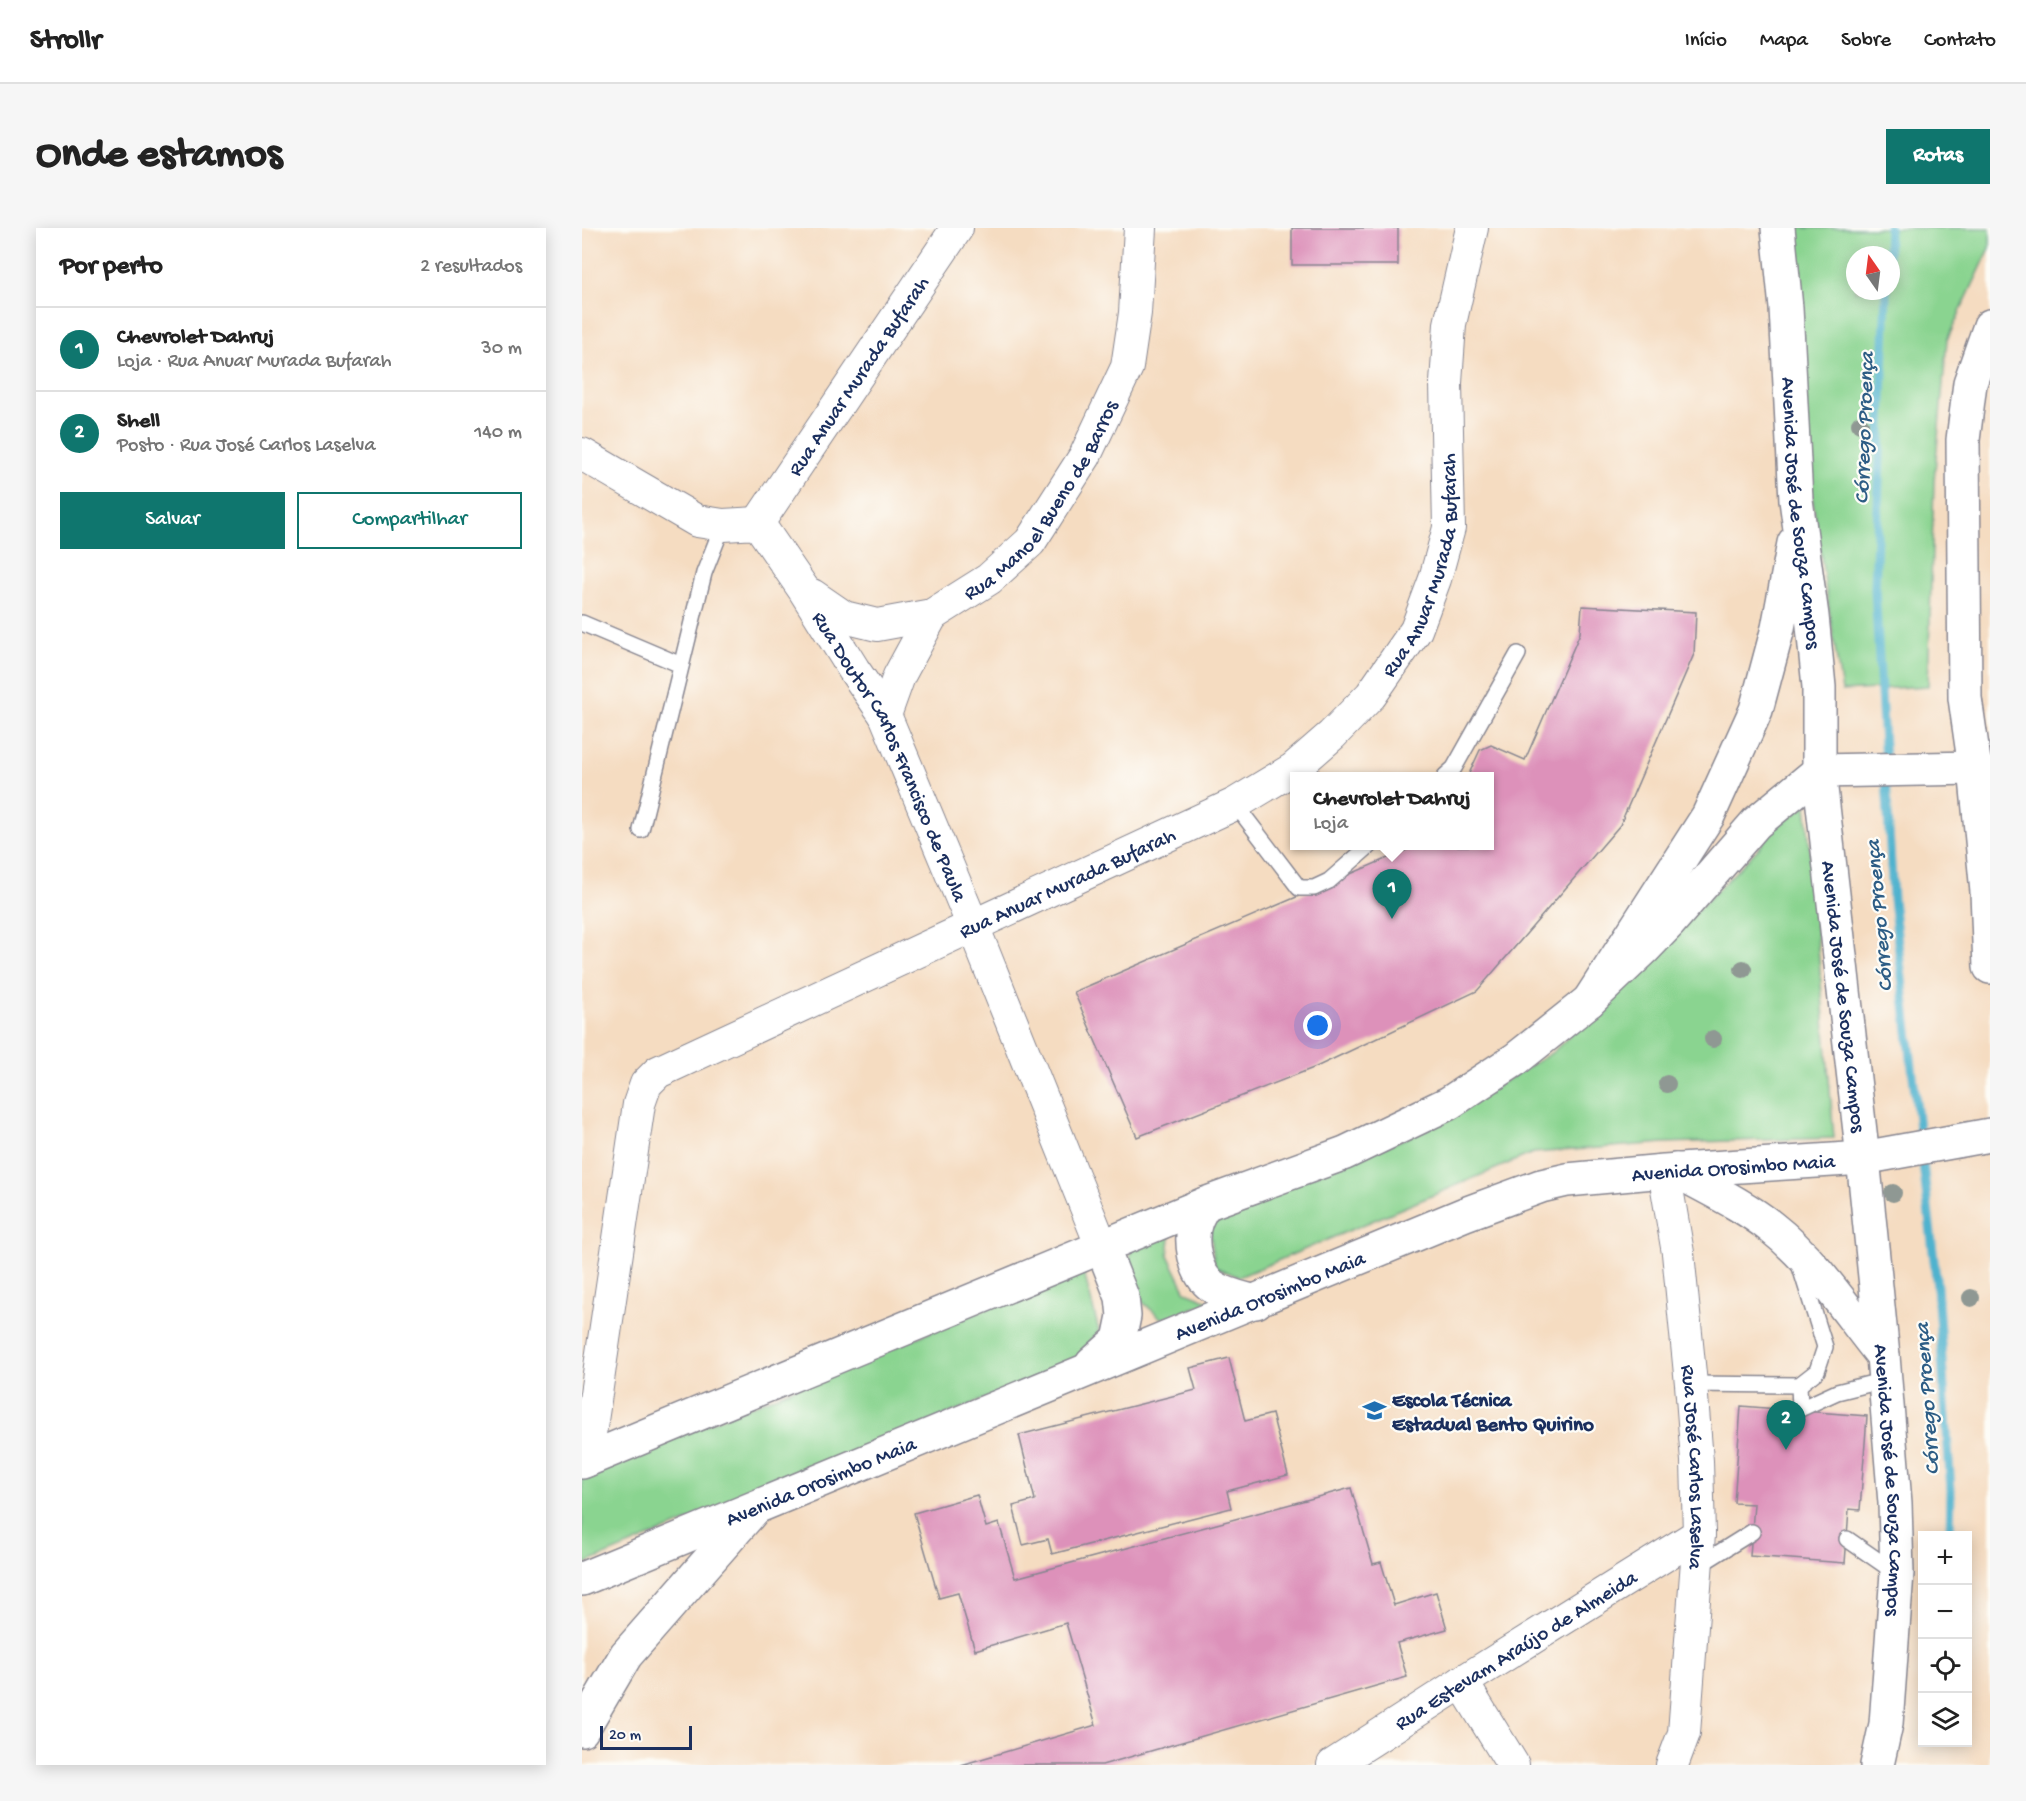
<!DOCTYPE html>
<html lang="pt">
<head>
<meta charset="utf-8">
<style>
  :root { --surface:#fff; --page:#f6f6f6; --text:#222; --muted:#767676; --line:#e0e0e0; --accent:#0f766e }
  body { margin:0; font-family:"Gochi Hand",sans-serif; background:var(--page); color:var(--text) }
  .controls { position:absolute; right:18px; bottom:18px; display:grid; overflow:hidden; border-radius:0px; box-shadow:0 3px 15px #0003 }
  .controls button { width:54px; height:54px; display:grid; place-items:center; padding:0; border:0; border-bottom:2px solid var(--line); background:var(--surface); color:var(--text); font:30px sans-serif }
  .compass { position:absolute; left:1264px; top:18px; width:54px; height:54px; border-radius:50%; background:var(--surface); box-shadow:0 3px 15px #0003; rotate:346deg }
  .scale { position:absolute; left:18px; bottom:15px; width:92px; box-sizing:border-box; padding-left:6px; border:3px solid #1b2f5e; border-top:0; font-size:16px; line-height:21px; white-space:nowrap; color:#1b2f5e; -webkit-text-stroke:4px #fdfcf7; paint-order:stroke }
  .you { position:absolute; left:736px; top:798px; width:21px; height:21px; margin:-15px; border:4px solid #fff; border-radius:50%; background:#1a73e8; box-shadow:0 0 0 9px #1a73e833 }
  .badge { display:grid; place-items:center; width:39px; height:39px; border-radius:50%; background:var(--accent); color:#fff; font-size:20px; font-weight:700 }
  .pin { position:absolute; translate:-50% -50px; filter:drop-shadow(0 2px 3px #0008) }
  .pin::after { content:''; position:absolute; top:32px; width:21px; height:18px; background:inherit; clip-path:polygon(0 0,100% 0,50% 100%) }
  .popup { position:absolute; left:708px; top:544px; width:204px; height:78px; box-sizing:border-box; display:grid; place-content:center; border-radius:0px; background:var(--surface); filter:drop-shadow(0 2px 4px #0005); font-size:20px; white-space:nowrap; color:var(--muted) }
  .popup b { font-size:22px; color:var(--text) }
  .popup::after { content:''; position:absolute; left:50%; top:100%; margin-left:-12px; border:12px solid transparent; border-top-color:var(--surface) }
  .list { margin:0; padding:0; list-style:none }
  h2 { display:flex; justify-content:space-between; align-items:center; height:78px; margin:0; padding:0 24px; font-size:26px }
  h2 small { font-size:20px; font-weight:400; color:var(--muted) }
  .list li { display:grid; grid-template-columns:39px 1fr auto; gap:18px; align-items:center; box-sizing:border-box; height:84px; padding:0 24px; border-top:2px solid var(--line) }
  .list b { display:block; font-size:22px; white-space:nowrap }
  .list p { margin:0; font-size:20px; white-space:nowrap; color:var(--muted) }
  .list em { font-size:20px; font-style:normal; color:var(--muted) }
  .actions { display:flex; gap:12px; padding:18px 24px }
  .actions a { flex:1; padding:14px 0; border:2px solid var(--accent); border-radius:0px; text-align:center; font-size:21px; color:var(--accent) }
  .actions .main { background:var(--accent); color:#fff }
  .icon { flex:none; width:33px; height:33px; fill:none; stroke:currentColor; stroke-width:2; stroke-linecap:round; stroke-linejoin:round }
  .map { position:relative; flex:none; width:1408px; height:1537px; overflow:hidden; border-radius:0px }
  header { display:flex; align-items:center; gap:36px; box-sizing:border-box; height:84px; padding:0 30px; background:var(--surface); border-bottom:2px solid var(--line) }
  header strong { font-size:28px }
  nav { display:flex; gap:33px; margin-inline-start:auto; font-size:21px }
  .intro { display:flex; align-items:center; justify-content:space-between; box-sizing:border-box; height:144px; padding:0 36px }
  h1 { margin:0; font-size:42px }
  .button { padding:15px 27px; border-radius:0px; background:var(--accent); color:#fff; font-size:21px; font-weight:700 }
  main { display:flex; gap:36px; padding:0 36px }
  aside { flex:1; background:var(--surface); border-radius:0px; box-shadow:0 3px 15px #0003 }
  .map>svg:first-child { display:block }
</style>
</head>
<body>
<header>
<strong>Strollr</strong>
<nav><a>Início</a><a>Mapa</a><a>Sobre</a><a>Contato</a></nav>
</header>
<div class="intro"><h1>Onde estamos</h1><a class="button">Rotas</a></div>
<main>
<aside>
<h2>Por perto<small>2 resultados</small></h2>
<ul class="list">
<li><span class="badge">1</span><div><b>Chevrolet Dahruj</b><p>Loja · Rua Anuar Murada Bufarah</p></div><em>30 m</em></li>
<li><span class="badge">2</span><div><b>Shell</b><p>Posto · Rua José Carlos Laselva</p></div><em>140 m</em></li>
</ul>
<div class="actions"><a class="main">Salvar</a><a>Compartilhar</a></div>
</aside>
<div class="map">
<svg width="1408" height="1537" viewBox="0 0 1408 1537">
  <rect width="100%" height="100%" fill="#fdfcf7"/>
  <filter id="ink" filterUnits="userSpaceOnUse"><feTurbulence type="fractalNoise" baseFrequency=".0167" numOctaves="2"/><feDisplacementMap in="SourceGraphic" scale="12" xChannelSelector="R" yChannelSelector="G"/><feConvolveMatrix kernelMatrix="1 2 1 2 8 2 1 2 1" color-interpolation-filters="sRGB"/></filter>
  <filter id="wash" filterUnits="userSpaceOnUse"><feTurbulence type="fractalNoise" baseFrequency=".008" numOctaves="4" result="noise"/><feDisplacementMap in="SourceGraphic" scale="24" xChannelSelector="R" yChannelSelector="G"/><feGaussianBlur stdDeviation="1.35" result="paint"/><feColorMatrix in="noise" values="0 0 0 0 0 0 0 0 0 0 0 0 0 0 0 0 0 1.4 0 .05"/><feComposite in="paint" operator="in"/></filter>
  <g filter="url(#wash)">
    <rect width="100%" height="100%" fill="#f5dcc1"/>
    <g fill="#8ad490" stroke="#528277" stroke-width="1.5" fill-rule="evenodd">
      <path d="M1195 0H1408V20L1365 112 1352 253 1346 458 1260 463C1235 309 1213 155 1195 0ZM1273 27H1309V63H1273Z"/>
      <polygon points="1224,577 1252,910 1082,915 951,925 657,1049 633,1039 628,1002 646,983 841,903 971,824 1111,687 1176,621 1193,600"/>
      <polygon points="589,1002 586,1027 604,1064 629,1074 580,1091 557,1071 547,1040 549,1020"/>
      <polygon points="501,1041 517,1103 492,1134 0,1337 0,1248"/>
    </g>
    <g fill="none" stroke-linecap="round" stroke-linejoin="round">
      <g stroke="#4fb2ce" stroke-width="9">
        <polyline points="1306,27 1307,0"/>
        <polyline points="1304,63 1293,361 1311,671 1355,1059 1369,1262 1368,1308"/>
      </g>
    </g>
    <g id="blocks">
      <g fill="#dd91ba">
        <rect x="710" y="0" width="106" height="37"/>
        <polygon points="1000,378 1114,384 1112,426 1038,597 895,763 734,839 555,909 492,764 834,618 908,618 908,548 886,548 898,522 909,517 943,532 998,405"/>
        <polygon points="647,1130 663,1193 690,1186 706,1247 645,1263 649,1280 470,1326 466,1311 441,1317 431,1278 453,1272 437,1207 614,1162 608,1140"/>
        <polygon points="1159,1178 1285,1188 1278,1282 1267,1281 1263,1335 1168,1328 1172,1276 1152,1275"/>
        <polygon points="769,1260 791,1336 799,1334 812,1377 854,1364 865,1401 815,1415 825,1449 520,1537 379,1537 514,1497 484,1395 393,1422 376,1365 357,1370 332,1285 395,1267 404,1299 417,1295 433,1350"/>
      </g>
    </g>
  </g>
  <g filter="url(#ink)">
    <use href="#blocks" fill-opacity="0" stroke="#888690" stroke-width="1.5"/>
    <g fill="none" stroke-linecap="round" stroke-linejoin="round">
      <defs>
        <g id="service">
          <polyline points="0,395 99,437"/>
          <polyline points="863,548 872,540 936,426"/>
          <polyline points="653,576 717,660 732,660 747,653 787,618"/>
          <polyline points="59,602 122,345 141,297"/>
          <polyline points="1109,1156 1217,1157 1235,1143 1243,1119 1218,1039"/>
          <polyline points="1217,1157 1218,1181 1255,1164 1303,1152"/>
          <polyline points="1265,1311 1314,1345"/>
          <polyline points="1114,1339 1170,1304"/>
        </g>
        <g id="minor">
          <path id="s1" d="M0 226 115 293 141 297 176 295 222 362 272 442 303 487 391 698 520 1019"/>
          <path id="s2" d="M176 295 375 0"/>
          <path id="s3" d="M230 367 262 389 295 397 350 387 407 351 448 314 503 228 545 139 553 85 558 0"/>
          <polyline points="303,487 317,448 350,387"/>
          <path id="s4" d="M1082 943 1096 1025 1109 1156 1115 1233 1117 1306 1102 1505 1090 1537"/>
          <path id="s5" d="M4 1233 57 876 64 856 76 844 653 576 711 541 750 507 789 467 834 402 853 351 867 300 864 155 868 96 890 0"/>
          <polyline points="880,1454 931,1537"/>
          <path id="s6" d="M751 1537 880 1454 1117 1306"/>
        </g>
        <polyline id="tertiary" points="0,1502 44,1427 172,1281"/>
        <g id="primary">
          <path d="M623 976C620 981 616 987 614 993 607 1012 612 1045 630 1058 642 1067 659 1070 674 1074"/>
          <polyline points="510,1136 537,1112 542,1088 540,1069 520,1019"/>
          <polyline points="0,1234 623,976 763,925 867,875 934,831 1007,773 1062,721 1088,694 1174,595 1237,543 1393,540 1408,548"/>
          <path id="s7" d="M0 1351 883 986 959 958 985 952 1082 943 1281 930 1408 907"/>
        </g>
        <g id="trunk">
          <path id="s8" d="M1196 0 1204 80 1214 272 1230 388 1237 459V543L1281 930 1301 1128 1313 1275 1315 1345 1304 1496 1295 1537"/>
          <polyline points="1408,98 1388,155 1381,212 1383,470 1393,540 1405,664 1408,739"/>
          <polyline points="1007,773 1126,588 1174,482 1196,400 1212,315"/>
          <path d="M1093 942C1125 960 1160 976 1189 999 1235 1035 1265 1084 1301 1128"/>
        </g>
      </defs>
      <use href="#service" stroke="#888690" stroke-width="18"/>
      <use href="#minor" stroke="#888690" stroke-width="34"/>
      <use href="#tertiary" stroke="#888690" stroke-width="36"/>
      <use href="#primary" stroke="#888690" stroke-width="36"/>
      <use href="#trunk" stroke="#888690" stroke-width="36"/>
      <use href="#service" stroke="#fff" stroke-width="15"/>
      <use href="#minor" stroke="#fff" stroke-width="32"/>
      <use href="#tertiary" stroke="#fff" stroke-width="33"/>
      <use href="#primary" stroke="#fff" stroke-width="33"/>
      <use href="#trunk" stroke="#fff" stroke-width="33"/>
    </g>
    <g fill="#8f9893">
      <circle cx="1278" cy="196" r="9"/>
      <circle cx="1161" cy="741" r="9"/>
      <circle cx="1131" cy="811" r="9"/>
      <circle cx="1085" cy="856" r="9"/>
      <circle cx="1311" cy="965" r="9"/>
      <circle cx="1389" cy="1070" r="9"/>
    </g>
  </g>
  <defs>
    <symbol id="university-bare" viewBox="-9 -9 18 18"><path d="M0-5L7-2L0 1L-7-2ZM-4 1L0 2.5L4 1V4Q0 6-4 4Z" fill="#1f6fb2" stroke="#fdfcf7" stroke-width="2.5" paint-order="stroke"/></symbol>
  </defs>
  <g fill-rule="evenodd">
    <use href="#university-bare" x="776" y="1166" width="33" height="33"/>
  </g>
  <g text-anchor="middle" stroke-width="4.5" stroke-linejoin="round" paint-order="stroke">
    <g font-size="21" fill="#1b2f5e" stroke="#fdfcf7">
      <text dy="7" stroke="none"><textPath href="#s2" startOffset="178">Rua Anuar Murada Bufarah</textPath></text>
      <text dy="7" stroke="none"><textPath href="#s3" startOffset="291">Rua Manoel Bueno de Barros</textPath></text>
      <text dy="7" stroke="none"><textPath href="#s8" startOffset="286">Avenida José de Souza Campos</textPath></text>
      <text dy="7" stroke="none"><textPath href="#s5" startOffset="1354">Rua Anuar Murada Bufarah</textPath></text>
      <text dy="7" stroke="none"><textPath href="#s1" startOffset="464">Rua Doutor Carlos Francisco de Paula</textPath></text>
      <text dy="7" stroke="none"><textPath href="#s5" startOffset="850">Rua Anuar Murada Bufarah</textPath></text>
      <text dy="7" stroke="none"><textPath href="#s8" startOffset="772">Avenida José de Souza Campos</textPath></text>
      <text dy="7" stroke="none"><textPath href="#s7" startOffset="1230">Avenida Orosimbo Maia</textPath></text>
      <text dy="7" stroke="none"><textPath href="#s7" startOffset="744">Avenida Orosimbo Maia</textPath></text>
      <text dy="7" stroke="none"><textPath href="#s4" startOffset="298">Rua José Carlos Laselva</textPath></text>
      <text dy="7" stroke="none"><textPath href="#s8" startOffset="1258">Avenida José de Souza Campos</textPath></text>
      <text dy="7" stroke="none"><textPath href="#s7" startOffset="258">Avenida Orosimbo Maia</textPath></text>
      <text dy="7" stroke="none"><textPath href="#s6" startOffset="216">Rua Estevam Araújo de Almeida</textPath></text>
    </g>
    <g font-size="21" font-weight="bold" fill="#1b2f5e" stroke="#fdfcf7" text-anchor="start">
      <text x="810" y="1178">Escola Técnica<tspan x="810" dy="24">Estadual Bento Quirino</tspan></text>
    </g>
    <g font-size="22" font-style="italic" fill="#2d5d85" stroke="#fdfcf7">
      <text transform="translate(1280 200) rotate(-88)" y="8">Córrego Proença</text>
      <text transform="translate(1295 688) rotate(-95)" y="8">Córrego Proença</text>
      <text transform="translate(1343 1171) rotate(-94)" y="8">Córrego Proença</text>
    </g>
  </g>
</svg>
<div class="controls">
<button>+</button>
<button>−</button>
<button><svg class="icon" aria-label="locate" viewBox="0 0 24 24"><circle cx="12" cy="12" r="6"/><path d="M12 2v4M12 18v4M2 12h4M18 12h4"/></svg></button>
<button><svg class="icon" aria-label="layers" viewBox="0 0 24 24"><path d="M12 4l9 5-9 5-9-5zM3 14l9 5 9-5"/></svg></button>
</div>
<svg class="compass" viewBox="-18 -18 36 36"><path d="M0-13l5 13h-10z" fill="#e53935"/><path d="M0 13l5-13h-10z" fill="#767676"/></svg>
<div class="scale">20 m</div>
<div class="you"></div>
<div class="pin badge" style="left:810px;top:691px">1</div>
<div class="popup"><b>Chevrolet Dahruj</b>Loja</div>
<div class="pin badge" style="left:1204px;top:1222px">2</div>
</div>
</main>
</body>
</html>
